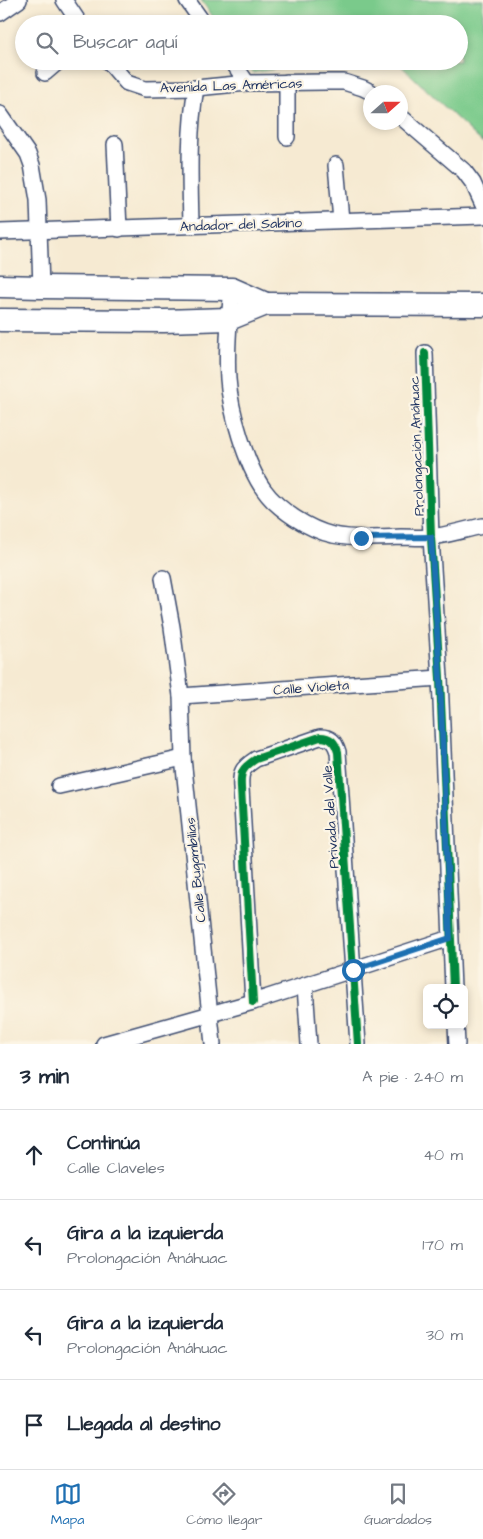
<!DOCTYPE html>
<html lang="es">
<head>
<meta charset="utf-8">
<style>
  :root { --surface:#fff; --page:#f2f2f3; --text:#1f2937; --muted:#747a83; --line:#e0e1e3; --accent:#1f6fb2 }
  body { margin:0; font-family:"Architects Daughter",sans-serif; background:var(--page); color:var(--text) }
  .controls { position:absolute; right:15px; bottom:15px; display:grid; overflow:hidden; border-radius:8px; box-shadow:0 2px 8px #0003 }
  .controls button { width:45px; height:45px; display:grid; place-items:center; padding:0; border:0; border-bottom:1px solid var(--line); background:var(--surface); color:var(--text); font:25px sans-serif }
  .compass { position:absolute; left:363px; top:85px; width:45px; height:45px; border-radius:50%; background:var(--surface); box-shadow:0 2px 8px #0003; rotate:69deg }
  .stop { position:absolute; width:15px; height:15px; margin:-11px; border:4px solid #1f6fb2; border-radius:50%; background:#fff }
  .stop.end { background:#1f6fb2; border-color:#fff; box-shadow:0 1px 5px #0008 }
  .list { margin:0; padding:0; list-style:none }
  h2 { display:flex; justify-content:space-between; align-items:center; height:65px; margin:0; padding:0 20px; font-size:21px }
  h2 small { font-size:16px; font-weight:400; color:var(--muted) }
  .list li { display:grid; grid-template-columns:32px 1fr auto; gap:15px; align-items:center; box-sizing:border-box; height:90px; padding:0 20px; border-top:1px solid var(--line) }
  .list b { display:block; font-size:19px; white-space:nowrap }
  .list p { margin:0; font-size:16px; white-space:nowrap; color:var(--muted) }
  .list em { font-size:16px; font-style:normal; color:var(--muted) }
  .icon { flex:none; width:28px; height:28px; fill:none; stroke:currentColor; stroke-width:2; stroke-linecap:round; stroke-linejoin:round }
  .map { position:relative; flex:none; width:483px; height:1044px; overflow:hidden }
  .search { position:absolute; background:var(--surface); box-shadow:0 2px 8px #0003; left:15px; right:15px; top:15px; height:55px; display:flex; align-items:center; gap:12px; box-sizing:border-box; padding:0 18px; border-radius:28px; color:var(--muted); font-size:19px }
  .sheet { height:425px; background:var(--surface) }
  nav { display:flex; justify-content:space-around; align-items:center; box-sizing:border-box; height:70px; border-top:1px solid var(--line); background:var(--surface); font-size:14px; color:var(--muted) }
  nav a { display:grid; justify-items:center; gap:2px }
  nav .on { color:var(--accent) }
  .map>svg:first-child { display:block }
</style>
</head>
<body>
<div class="map">
<svg width="483" height="1044" viewBox="0 0 483 1044">
  <rect width="100%" height="100%" fill="#fcf5e5"/>
  <filter id="ink" filterUnits="userSpaceOnUse"><feTurbulence type="fractalNoise" baseFrequency=".02" numOctaves="2"/><feDisplacementMap in="SourceGraphic" scale="10" xChannelSelector="R" yChannelSelector="G"/><feConvolveMatrix kernelMatrix="1 2 1 2 8 2 1 2 1" color-interpolation-filters="sRGB"/></filter>
  <filter id="wash" filterUnits="userSpaceOnUse"><feTurbulence type="fractalNoise" baseFrequency=".0096" numOctaves="4" result="noise"/><feDisplacementMap in="SourceGraphic" scale="20" xChannelSelector="R" yChannelSelector="G"/><feGaussianBlur stdDeviation="1.12" result="paint"/><feColorMatrix in="noise" values="0 0 0 0 0 0 0 0 0 0 0 0 0 0 0 0 0 1.4 0 .05"/><feComposite in="paint" operator="in"/></filter>
  <g filter="url(#wash)">
    <rect width="100%" height="100%" fill="#f6ead2"/>
    <g fill="#7aca8b" stroke="#4a7c74">
      <polygon points="201,0 483,0 483,143 396,61 459,61 459,24 218,24"/>
      <polygon points="245,61 325,61 253,73"/>
    </g>
  </g>
  <g filter="url(#ink)">
    <g fill="none" stroke-linecap="round" stroke-linejoin="round">
      <defs>
        <g id="street">
          <polyline points="64,0 80,24"/>
          <polyline points="187,0 204,24"/>
          <polyline points="0,13 19,0"/>
          <polyline points="108,61 127,83 145,89 196,88 247,83 326,82 344,82 363,88 371,92"/>
          <polyline points="232,61 247,83"/>
          <polyline points="45,73 59,61"/>
          <polyline points="287,82 287,137"/>
          <polyline points="0,114 28,154 32,165 38,200 41,287"/>
          <polyline points="400,116 464,171 473,183 483,205"/>
          <polyline points="115,144 119,229"/>
          <polyline points="336,165 341,220"/>
          <path d="M191 225C190 179 188 133 196 88"/>
          <polyline points="0,232 483,216"/>
          <path d="M232 289C229 318 226 350 228 379 230 410 246 465 264 490 278 510 310 530 333 535 355 539 378 538 401 537 411 537 421 538 431 537 448 535 466 529 483 526"/>
          <polyline points="425,353 431,537 440,678 453,988"/>
          <polyline points="163,578 172,627 181,696 183,758 213,1044"/>
          <polyline points="181,696 440,678"/>
          <polyline points="59,786 183,758"/>
          <polyline points="305,986 309,1044"/>
          <path d="M253 1002 241 788C240 772 242 768 256 759L320 737C331 737 335 742 338 752L358 1044"/>
          <polyline points="456,1025 457,1044"/>
          <polyline points="104,1044 253,1002 450,938"/>
        </g>
        <g id="primary">
          <polyline points="0,286 41,287 232,289 266,304"/>
          <polyline points="0,320 164,321 229,319 266,304 483,305"/>
        </g>
      </defs>
      <use href="#street" stroke="#3c4b6f" stroke-width="18"/>
      <use href="#primary" stroke="#3c4b6f" stroke-width="25"/>
      <use href="#street" stroke="#fff" stroke-width="15"/>
      <use href="#primary" stroke="#fff" stroke-width="22"/>
      <defs>
        <g id="cycleway">
          <polyline points="425,353 431,537 440,678 453,988"/>
          <path d="M253 1002 241 788C240 772 242 768 256 759L320 737C331 737 335 742 338 752L358 1044"/>
        </g>
      </defs>
      <use href="#cycleway" stroke="#fcf5e5" stroke-width="11"/>
      <use href="#cycleway" stroke="#00873e" stroke-width="8"/>
    </g>
  </g>
  <g fill="none" stroke-linecap="round" stroke-linejoin="round" filter="url(#ink)">
    <polyline stroke="#1f6fb2" stroke-width="6" points="353,970 450,938 440,678 431,537 361,538"/>
  </g>
  <g text-anchor="middle" stroke-width="4.5" stroke-linejoin="round" paint-order="stroke">
    <g font-size="14" fill="#1b2f5e" stroke="#fcf5e5">
      <text transform="translate(231 85) rotate(-2)" y="5">Avenida Las Américas</text>
      <text transform="translate(241 224) rotate(-2)" y="5">Andador del Sabino</text>
      <text transform="translate(416 446) rotate(-92)" y="5">Prolongación Anáhuac</text>
      <text transform="translate(311 687) rotate(-4)" y="5">Calle Violeta</text>
      <text transform="translate(330 817) rotate(-94)" y="5">Privada del Valle</text>
      <text transform="translate(195 870) rotate(-96)" y="5">Calle Bugambilias</text>
    </g>
  </g>
</svg>
<div class="controls">
<button><svg class="icon" aria-label="locate" viewBox="0 0 24 24"><circle cx="12" cy="12" r="6"/><path d="M12 2v4M12 18v4M2 12h4M18 12h4"/></svg></button>
</div>
<svg class="compass" viewBox="-18 -18 36 36"><path d="M0-13l5 13h-10z" fill="#e53935"/><path d="M0 13l5-13h-10z" fill="#747a83"/></svg>
<div class="stop" style="left:353px;top:970px"></div>
<div class="stop end" style="left:361px;top:538px"></div>
<div class="search"><svg class="icon" aria-label="search" viewBox="0 0 24 24"><circle cx="10" cy="10" r="6"/><path d="M15 15l6 6"/></svg>Buscar aquí</div>
</div>
<section class="sheet">
<h2>3 min<small>A pie · 240 m</small></h2>
<ul class="list">
<li><svg class="icon" aria-label="ahead" viewBox="0 0 24 24"><path d="M12 20V5M6 11l6-6 6 6"/></svg><div><b>Continúa</b><p>Calle Claveles</p></div><em>40 m</em></li>
<li><svg class="icon" aria-label="left" viewBox="0 0 24 24"><path d="M17 20v-9H6M10 6l-5 5 5 5"/></svg><div><b>Gira a la izquierda</b><p>Prolongación Anáhuac</p></div><em>170 m</em></li>
<li><svg class="icon" aria-label="left" viewBox="0 0 24 24"><path d="M17 20v-9H6M10 6l-5 5 5 5"/></svg><div><b>Gira a la izquierda</b><p>Prolongación Anáhuac</p></div><em>30 m</em></li>
<li><svg class="icon" aria-label="arrive" viewBox="0 0 24 24"><path d="M6 21V4h12l-3 4 3 4H6"/></svg><div><b>Llegada al destino</b></div></li>
</ul>
</section>
<nav>
<a class="on"><svg class="icon" aria-label="map" viewBox="0 0 24 24"><path d="M3 6l6-2 6 2 6-2v14l-6 2-6-2-6 2zM9 4v14M15 6v14"/></svg>Mapa</a>
<a><svg class="icon" aria-label="directions" viewBox="0 0 24 24"><path d="M12 3l9 9-9 9-9-9zM9 14v-3h6M13 9l2 2-2 2"/></svg>Cómo llegar</a>
<a><svg class="icon" aria-label="saved" viewBox="0 0 24 24"><path d="M7 4h10v16l-5-4-5 4z"/></svg>Guardados</a>
</nav>
</body>
</html>
